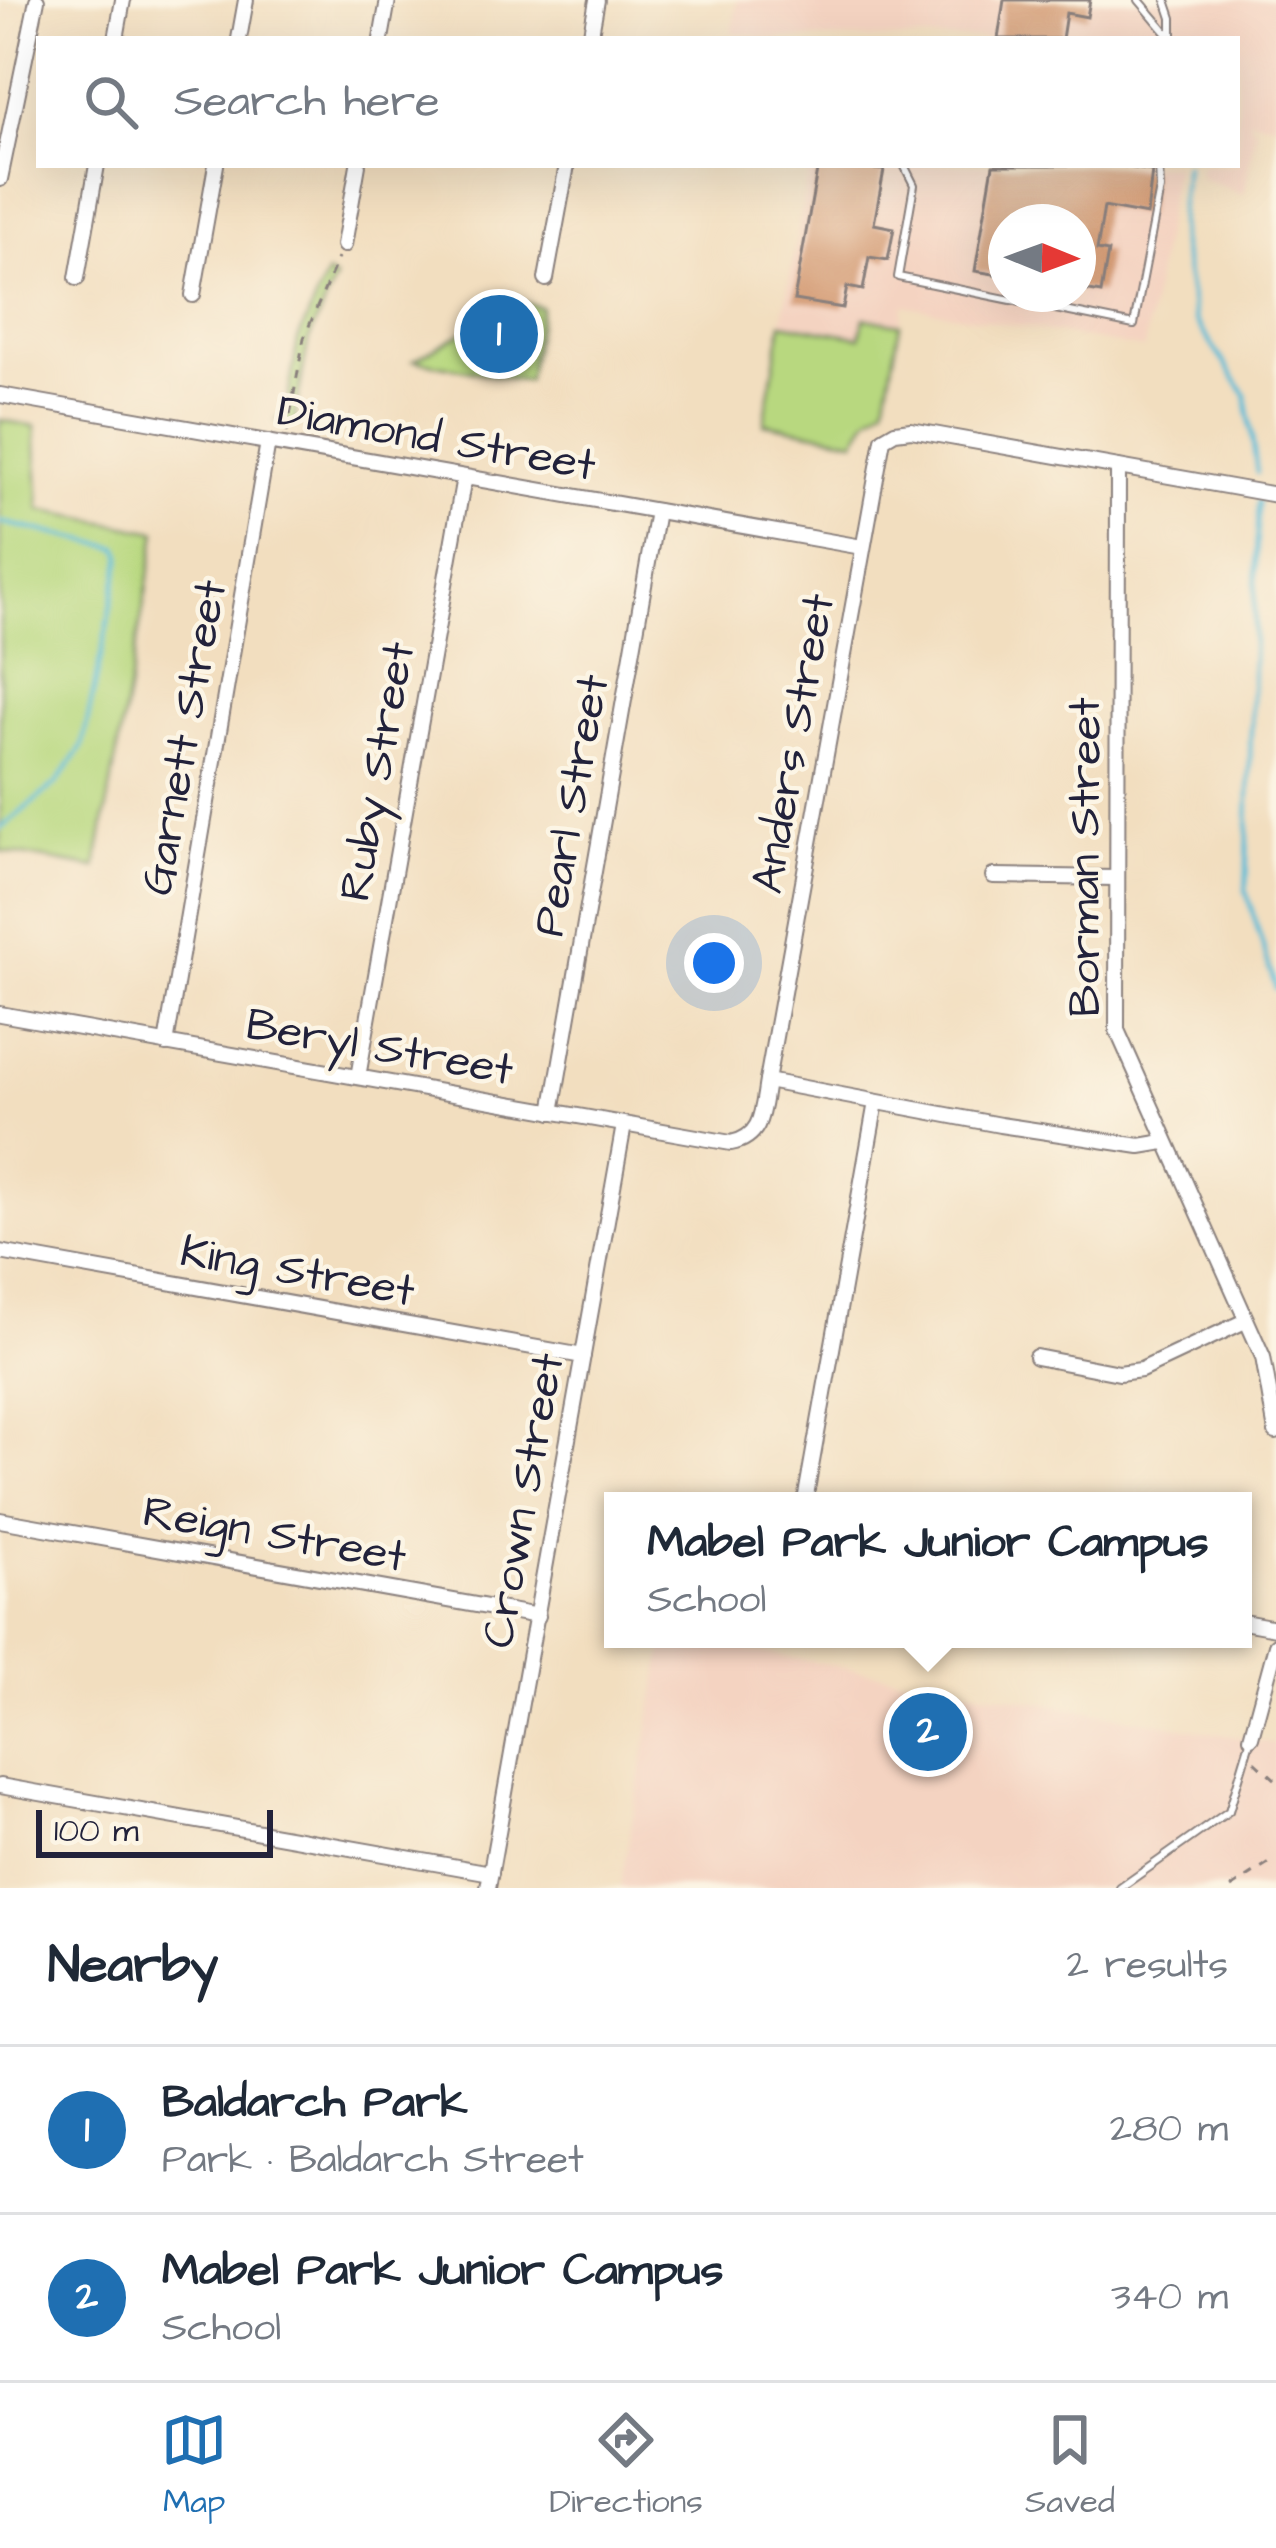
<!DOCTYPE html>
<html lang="en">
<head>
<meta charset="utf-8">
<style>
  :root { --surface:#fff; --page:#f2f2f3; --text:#1f2937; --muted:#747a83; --line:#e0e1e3; --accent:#1f6fb2 }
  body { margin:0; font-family:"Architects Daughter",sans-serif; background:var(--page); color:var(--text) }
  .compass { position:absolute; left:988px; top:204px; width:108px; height:108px; border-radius:50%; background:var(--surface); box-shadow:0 12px 48px #0002; rotate:91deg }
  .scale { position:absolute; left:36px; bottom:30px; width:237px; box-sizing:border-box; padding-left:12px; border:6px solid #22223b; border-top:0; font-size:33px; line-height:42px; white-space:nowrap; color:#22223b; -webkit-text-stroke:9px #fcf5e5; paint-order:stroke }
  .you { position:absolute; left:714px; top:963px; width:42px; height:42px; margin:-30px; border:9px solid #fff; border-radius:50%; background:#1a73e8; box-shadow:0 0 0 18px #1a73e833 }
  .badge { display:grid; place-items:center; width:78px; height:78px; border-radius:50%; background:var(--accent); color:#fff; font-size:39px; font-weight:700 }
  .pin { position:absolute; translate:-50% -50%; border:6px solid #fff; box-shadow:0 3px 12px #0006 }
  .popup { position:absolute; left:604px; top:1492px; width:648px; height:156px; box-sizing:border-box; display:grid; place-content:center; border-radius:0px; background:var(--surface); filter:drop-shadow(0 3px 9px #0005); font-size:39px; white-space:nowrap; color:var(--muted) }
  .popup b { font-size:45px; color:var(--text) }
  .popup::after { content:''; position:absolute; left:50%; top:100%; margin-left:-24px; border:24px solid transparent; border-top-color:var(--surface) }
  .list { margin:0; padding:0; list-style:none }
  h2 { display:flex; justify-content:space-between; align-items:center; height:156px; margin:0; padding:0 48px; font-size:51px }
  h2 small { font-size:39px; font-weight:400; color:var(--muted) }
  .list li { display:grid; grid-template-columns:78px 1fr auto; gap:36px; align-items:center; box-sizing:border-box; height:168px; padding:0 48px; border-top:3px solid var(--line) }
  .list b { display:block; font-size:45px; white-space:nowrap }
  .list p { margin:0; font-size:39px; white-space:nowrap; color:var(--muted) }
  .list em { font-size:39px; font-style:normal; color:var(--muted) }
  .icon { flex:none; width:66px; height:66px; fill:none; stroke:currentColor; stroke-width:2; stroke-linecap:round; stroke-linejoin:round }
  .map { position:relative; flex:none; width:1276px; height:1888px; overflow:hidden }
  .search { position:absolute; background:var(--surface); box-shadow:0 12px 48px #0002; left:36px; right:36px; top:36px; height:132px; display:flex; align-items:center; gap:30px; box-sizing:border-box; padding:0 42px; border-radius:0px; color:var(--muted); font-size:45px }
  .sheet { height:492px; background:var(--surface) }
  nav { display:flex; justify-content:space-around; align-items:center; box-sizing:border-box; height:168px; border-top:3px solid var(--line); background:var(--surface); font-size:33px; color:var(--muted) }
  nav a { display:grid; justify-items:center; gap:6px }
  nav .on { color:var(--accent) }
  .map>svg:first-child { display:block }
</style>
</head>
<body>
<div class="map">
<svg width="1276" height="1888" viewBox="0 0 1276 1888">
  <rect width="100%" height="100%" fill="#fcf5e5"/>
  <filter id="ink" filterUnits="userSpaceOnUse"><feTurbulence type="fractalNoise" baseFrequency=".00833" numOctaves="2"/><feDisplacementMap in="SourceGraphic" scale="24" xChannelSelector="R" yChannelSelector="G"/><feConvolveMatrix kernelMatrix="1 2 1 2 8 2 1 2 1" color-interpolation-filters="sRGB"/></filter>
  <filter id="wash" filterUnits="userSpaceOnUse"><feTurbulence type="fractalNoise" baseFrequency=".004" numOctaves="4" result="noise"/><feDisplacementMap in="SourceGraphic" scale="48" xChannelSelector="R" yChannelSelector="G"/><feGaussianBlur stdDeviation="2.7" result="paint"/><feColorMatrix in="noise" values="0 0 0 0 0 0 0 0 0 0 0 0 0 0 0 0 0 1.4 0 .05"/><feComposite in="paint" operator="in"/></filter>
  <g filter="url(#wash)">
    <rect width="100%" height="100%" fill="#f2debf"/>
    <g fill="#f4d3c1" fill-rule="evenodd">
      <polygon points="737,0 1276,0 1276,123 1247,119 1256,129 1244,195 1199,177 1201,165 1237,165 1237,39 766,39 732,33"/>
      <path d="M809 165H1175L1144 349 904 305 900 324 864 318 860 337 782 323ZM1006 222H1078V294H1006Z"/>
      <polygon points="665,1639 752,1639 746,1650 1276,1744 1276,1888 620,1888"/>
    </g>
    <g fill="#b8d87f" stroke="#6d7d5d" stroke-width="3">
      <polygon points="327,274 335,279 308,341 295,415 300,423 277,420 286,412 298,340"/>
      <polygon points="518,301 541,307 527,381 414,360"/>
      <polygon points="864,318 900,324 885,405 869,417 855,440 764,423 782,323 860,337"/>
      <polygon points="0,420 35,426 40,510 157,532 96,868 0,851"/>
    </g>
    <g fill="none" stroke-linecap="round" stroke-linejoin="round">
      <g stroke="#58bcd7" stroke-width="4.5">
        <polyline points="1185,165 1179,213 1180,241 1195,320 1246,395 1257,473"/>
        <polyline points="1258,501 1246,891 1276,989"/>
        <polyline points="0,522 119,548 122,555 82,747 57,783 0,829"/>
      </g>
    </g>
    <g id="blocks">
      <g fill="#d2966e">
        <polygon points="1004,0 1090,0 1087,17 1066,13 1062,39 998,39"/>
        <polygon points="818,165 884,170 874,224 894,228 888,260 869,257 863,290 847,287 843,308 794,300"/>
        <polygon points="993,165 1115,165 1152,171 1147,215 1104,207 1097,250 1108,252 1101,293 1078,289 1078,222 1006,222 1006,276 975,271"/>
      </g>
    </g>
  </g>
  <g filter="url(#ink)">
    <use href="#blocks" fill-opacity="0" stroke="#8a807d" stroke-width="3"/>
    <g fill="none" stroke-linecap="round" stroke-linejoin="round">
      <defs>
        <g id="lane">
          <polyline points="1139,0 1172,39"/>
          <polyline points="1166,0 1172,18 1172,37"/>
          <polyline points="904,165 914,185 898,277 1134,325 1160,189 1159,165"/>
          <polyline points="1120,1888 1229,1811 1250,1741"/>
        </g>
        <g id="street">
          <polyline points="116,39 123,0"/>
          <polyline points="239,39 246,0"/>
          <polyline points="381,39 388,0"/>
          <polyline points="590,39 597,0"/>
          <polyline points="0,179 37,0"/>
          <polyline points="344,245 358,165"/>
          <polyline points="77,278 97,165"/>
          <polyline points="546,279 567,165"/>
          <polyline points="193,295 216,165"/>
          <polyline points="0,395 862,547"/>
          <polyline points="1118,467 1117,1030 1263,1357 1276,1432"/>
          <polyline points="993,876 1116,878"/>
          <path d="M0 1014 731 1143C763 1137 762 1110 767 1081L883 439 895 432 911 430 1276 495"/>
          <polyline points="166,1044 268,442"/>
          <polyline points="358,1077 464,477"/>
          <polyline points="767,1081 1000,1125 1140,1146 1164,1142"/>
          <polyline points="552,1112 657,511"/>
          <polyline points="0,1252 583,1356"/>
          <polyline points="1036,1357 1119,1373 1141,1370 1245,1321"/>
          <polyline points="805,1501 876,1102"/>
          <polyline points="0,1520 538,1616"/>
          <polyline points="1243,1622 1276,1628"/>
          <polyline points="1251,1737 1276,1645"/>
          <polyline points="0,1786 491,1873"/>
          <polyline points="488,1888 624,1125"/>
        </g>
      </defs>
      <use href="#lane" stroke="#8a807d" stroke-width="10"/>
      <use href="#street" stroke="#8a807d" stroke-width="18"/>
      <g stroke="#8a807d" stroke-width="3" stroke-dasharray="9 9" stroke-linecap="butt">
        <polyline points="287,432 304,338 338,258"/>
        <polyline points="1255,1761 1276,1780"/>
        <polyline points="1231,1888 1276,1859"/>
      </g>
      <use href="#lane" stroke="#fff" stroke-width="6"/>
      <use href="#street" stroke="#fff" stroke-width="14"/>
    </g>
  </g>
  <g text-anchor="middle" stroke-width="9" stroke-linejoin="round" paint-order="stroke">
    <g font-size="45" fill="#22223b" stroke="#fcf5e5">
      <text transform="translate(437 436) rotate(10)" y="16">Diamond Street</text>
      <text transform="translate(182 737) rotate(-80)" y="16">Garnett Street</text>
      <text transform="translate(791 743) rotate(-80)" y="16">Anders Street</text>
      <text transform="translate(375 771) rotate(-80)" y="16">Ruby Street</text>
      <text transform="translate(569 805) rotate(-80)" y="16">Pearl Street</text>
      <text transform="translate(1083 857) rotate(-90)" y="16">Borman Street</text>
      <text transform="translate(380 1045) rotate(10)" y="16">Beryl Street</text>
      <text transform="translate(298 1269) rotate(10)" y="16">King Street</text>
      <text transform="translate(521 1500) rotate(-80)" y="16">Crown Street</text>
      <text transform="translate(275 1532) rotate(10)" y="16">Reign Street</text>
    </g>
  </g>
</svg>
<svg class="compass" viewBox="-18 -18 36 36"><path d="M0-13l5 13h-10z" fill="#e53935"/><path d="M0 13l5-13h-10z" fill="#747a83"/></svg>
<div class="scale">100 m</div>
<div class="you"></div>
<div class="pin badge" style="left:499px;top:334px">1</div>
<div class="pin badge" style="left:928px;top:1732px">2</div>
<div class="popup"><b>Mabel Park Junior Campus</b>School</div>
<div class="search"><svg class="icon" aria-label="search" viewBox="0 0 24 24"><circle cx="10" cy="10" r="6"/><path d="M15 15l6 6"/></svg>Search here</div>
</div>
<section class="sheet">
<h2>Nearby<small>2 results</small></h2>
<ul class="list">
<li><span class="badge">1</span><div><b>Baldarch Park</b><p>Park · Baldarch Street</p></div><em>280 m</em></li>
<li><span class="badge">2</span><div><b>Mabel Park Junior Campus</b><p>School</p></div><em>340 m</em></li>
</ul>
</section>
<nav>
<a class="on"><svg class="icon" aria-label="map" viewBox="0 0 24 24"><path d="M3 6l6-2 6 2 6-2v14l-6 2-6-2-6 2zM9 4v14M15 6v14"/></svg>Map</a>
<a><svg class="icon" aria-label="directions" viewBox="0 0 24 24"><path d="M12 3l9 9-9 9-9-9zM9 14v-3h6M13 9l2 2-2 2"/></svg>Directions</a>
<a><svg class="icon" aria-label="saved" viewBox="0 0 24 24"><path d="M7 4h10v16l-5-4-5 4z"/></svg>Saved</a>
</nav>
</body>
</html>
